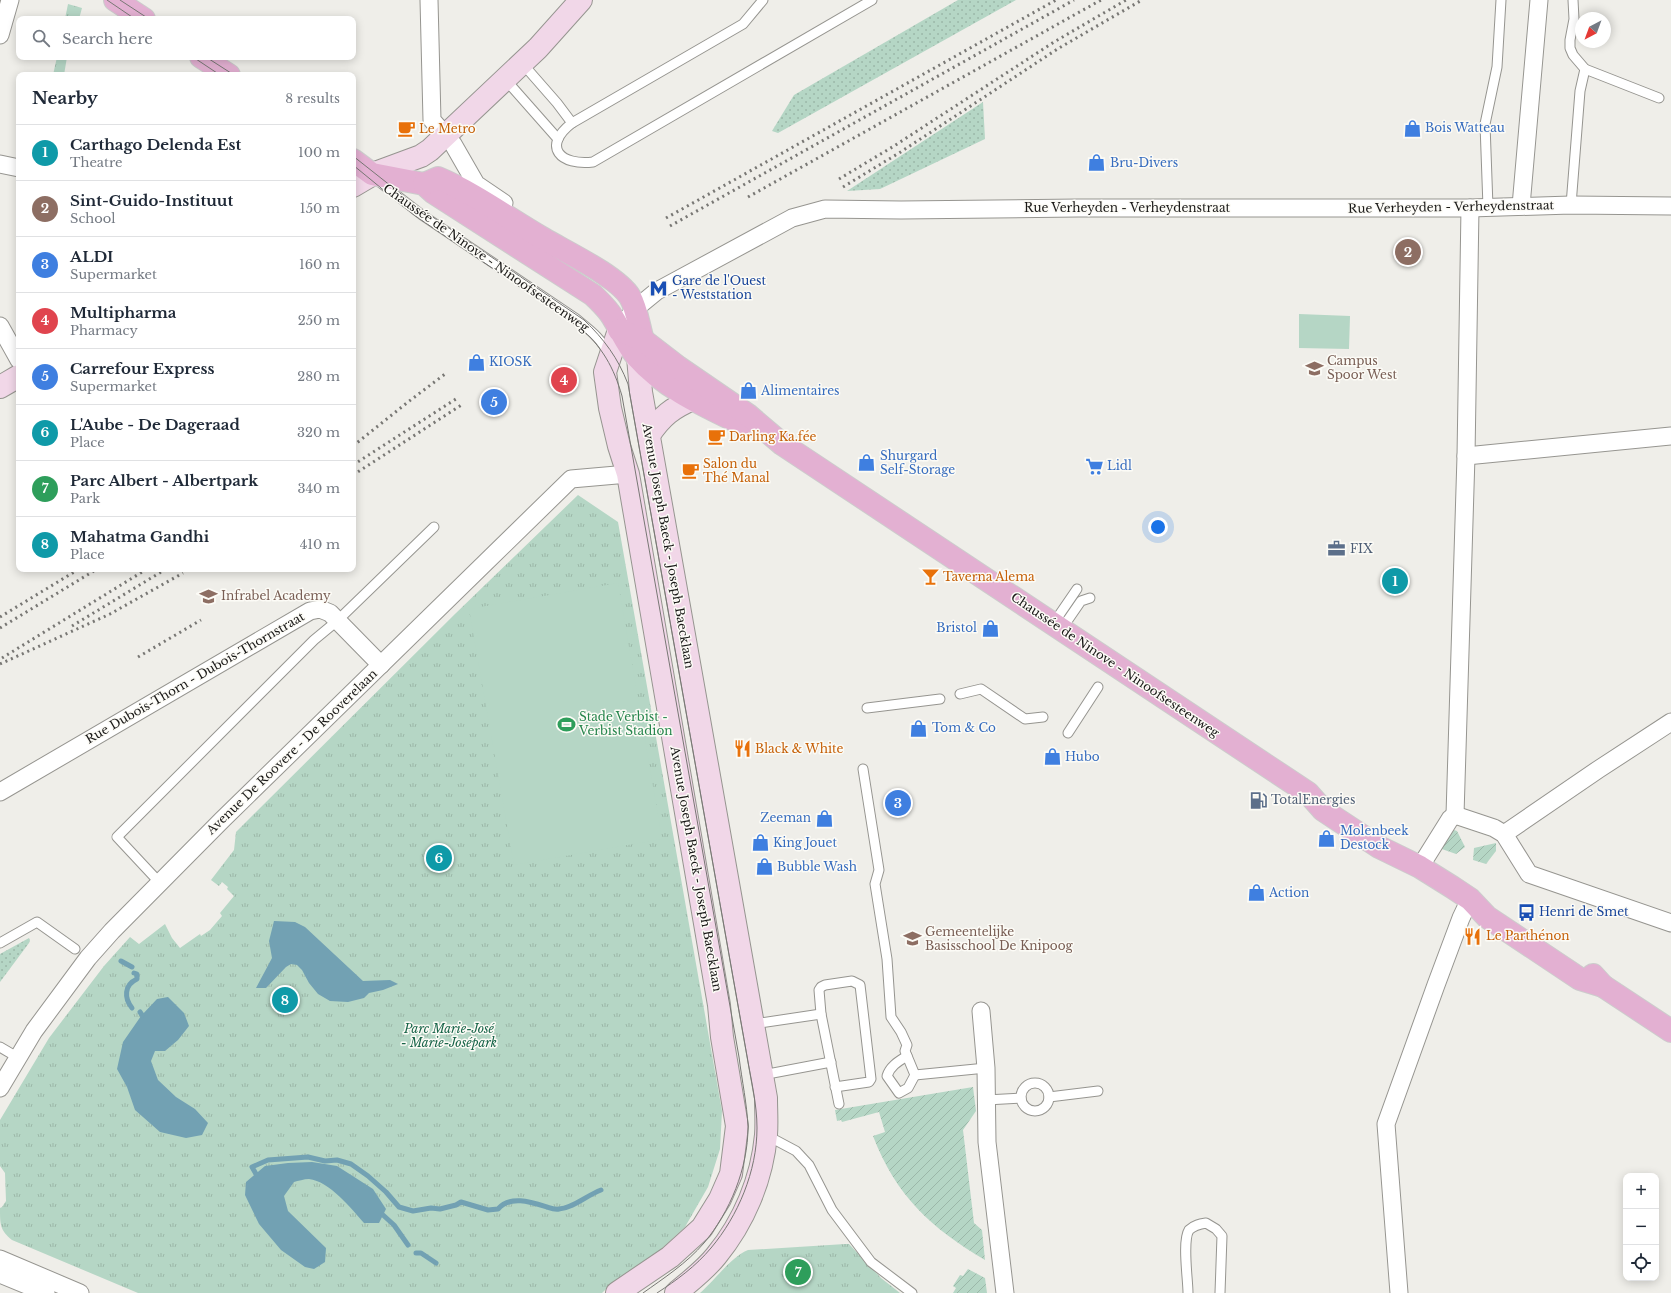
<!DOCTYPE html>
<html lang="en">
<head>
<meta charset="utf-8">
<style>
  :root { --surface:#fff; --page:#f6f6f7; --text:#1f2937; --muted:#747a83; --line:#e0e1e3; --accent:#ea580c }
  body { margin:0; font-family:"Libre Baskerville",serif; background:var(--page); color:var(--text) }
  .controls { position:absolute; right:12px; bottom:12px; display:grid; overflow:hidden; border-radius:8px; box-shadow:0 2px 10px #0003 }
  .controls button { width:36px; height:36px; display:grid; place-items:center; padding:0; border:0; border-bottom:1px solid var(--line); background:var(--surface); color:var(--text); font:20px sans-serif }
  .compass { position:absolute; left:1575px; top:12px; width:36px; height:36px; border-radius:50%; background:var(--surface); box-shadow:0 2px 10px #0003; rotate:221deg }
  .you { position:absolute; left:1158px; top:527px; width:14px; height:14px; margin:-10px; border:3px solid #fff; border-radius:50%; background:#1a73e8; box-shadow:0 0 0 6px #1a73e833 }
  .badge { display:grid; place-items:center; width:26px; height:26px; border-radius:50%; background:var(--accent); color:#fff; font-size:13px; font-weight:700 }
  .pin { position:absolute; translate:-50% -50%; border:2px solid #fff; box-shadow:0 1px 4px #0006 }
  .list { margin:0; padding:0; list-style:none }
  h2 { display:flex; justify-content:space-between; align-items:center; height:52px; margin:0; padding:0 16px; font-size:17px }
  h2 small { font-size:13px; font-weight:400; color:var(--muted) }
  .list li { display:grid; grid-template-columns:26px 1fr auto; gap:12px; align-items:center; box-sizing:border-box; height:56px; padding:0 16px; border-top:1px solid var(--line) }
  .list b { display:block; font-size:15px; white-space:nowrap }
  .list p { margin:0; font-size:13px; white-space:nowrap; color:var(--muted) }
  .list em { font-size:13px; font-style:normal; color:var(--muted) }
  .icon { flex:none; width:22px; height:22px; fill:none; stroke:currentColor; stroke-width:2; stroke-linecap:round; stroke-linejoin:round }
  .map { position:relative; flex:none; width:1671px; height:1293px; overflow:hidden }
  .search { position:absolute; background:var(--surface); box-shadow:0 2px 10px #0003; left:16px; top:16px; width:340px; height:44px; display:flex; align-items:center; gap:10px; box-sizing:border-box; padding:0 14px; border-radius:8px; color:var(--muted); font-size:15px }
  .panel { position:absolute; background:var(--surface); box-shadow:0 2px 10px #0003; left:16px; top:72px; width:340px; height:500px; border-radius:8px }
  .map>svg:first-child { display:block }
</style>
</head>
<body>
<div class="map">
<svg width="1671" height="1293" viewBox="0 0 1671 1293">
  <defs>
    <pattern id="grass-dots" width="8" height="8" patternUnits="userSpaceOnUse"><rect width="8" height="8" fill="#b5d6c5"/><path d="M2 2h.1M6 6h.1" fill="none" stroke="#9bb7a8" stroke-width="1.8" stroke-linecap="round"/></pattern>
    <pattern id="park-tufts" width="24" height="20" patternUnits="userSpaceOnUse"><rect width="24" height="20" fill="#b5d6c5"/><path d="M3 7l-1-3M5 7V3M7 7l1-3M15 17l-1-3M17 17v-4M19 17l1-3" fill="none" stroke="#9bb7a8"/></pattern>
    <pattern id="garden-furrows" width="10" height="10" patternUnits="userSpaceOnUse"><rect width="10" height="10" fill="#b5d6c5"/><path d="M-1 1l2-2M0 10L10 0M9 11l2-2" fill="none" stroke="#9bb7a8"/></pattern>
  </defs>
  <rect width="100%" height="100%" fill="#efeee9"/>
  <g fill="url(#grass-dots)">
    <polygon points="958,0 1016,0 778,133 772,131 794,95"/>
    <polygon points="983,102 985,139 880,189 847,191"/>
    <polygon points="29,938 30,940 29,943 0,982 0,954"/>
  </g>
  <g fill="url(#park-tufts)">
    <polygon points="68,4 82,8 79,19 65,19"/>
    <polygon points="57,57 67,57 64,75 53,75"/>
    <path d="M578 495 618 522 722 1111 720 1149 708 1187 685 1227 659 1251 614 1281 602 1293H138L12 1240C0 1230 0 1225 0 1208L2 1207 6 1201 5 1173 0 1166V1120L49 1038 104 966 130 937 139 944 165 924 172 938 180 948 200 934 201 936 210 930 222 916 220 913 234 896 227 889 228 887 222 882 219 886 211 880 234 850 236 832 456 613Z"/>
    <path d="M845 1244H849L881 1278 900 1293H700C714 1281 732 1256 748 1250Z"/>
  </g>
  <g fill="url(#garden-furrows)">
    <polygon points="1451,829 1457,831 1465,847 1456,854 1439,848"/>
    <polygon points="1496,843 1496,851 1486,864 1473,860 1474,848"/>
    <path d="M973 1087 976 1111 963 1130 974 1223 982 1230 985 1260C931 1228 896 1196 873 1136L885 1132 879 1112 842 1122 841 1120 837 1121 835 1110Z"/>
    <polygon points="968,1269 985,1278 987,1293 953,1293 956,1288 953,1286 960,1275 963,1276"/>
  </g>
  <g fill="#b5d6c5">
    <polygon points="1299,314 1350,316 1349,349 1299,348"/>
    <polygon points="618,583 662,839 514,865 469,609"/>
  </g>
  <g fill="#72a1b3">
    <polygon points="274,921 295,922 305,927 363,981 390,980 398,984 383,990 369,993 364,998 348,1002 330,1001 318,994 309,983 302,970 297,965 291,964 286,967 266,988 256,988 272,958 269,941"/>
    <polygon points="168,997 184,1013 189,1026 178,1040 165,1051 155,1051 151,1061 158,1080 176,1097 195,1109 208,1123 202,1135 186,1138 160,1132 135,1110 127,1087 117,1069 123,1042 141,1016 157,999"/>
    <path d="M312 1162 337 1166 373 1189 386 1209 379 1223H364C352 1209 329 1181 309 1179 304 1179 298 1181 294 1182L284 1196 288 1211 326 1248 325 1262 314 1269 305 1267 281 1250 259 1224 245 1195 246 1182 265 1166 288 1163Z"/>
  </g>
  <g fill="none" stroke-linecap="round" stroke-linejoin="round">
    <g stroke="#72a1b3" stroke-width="5">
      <polyline points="121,961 132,967"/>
      <path d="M132 1008C124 998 124 985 137 979V974L134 973"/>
      <polyline points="140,1012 142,1015"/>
      <path d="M256 1174 252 1167 268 1160 308 1157 325 1161 337 1160 351 1164 368 1176 386 1192 399 1207 413 1211 431 1208 440 1209 456 1205 461 1202 488 1210 498 1209C510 1195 531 1202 547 1207 550 1208 555 1210 559 1209 574 1208 587 1195 601 1190"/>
      <polyline points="383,1215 394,1225 408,1245"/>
      <polyline points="416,1253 421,1253 436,1263"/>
    </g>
    <defs>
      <g id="lane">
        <path d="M763 0 743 24 572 123C541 147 561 166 593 162L872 0"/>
        <polyline points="1573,0 1574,19 1570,40 1570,48 1573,55 1585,69 1659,98"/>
        <polyline points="522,63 557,103 572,123"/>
        <polyline points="505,79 558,139"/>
        <path d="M377 180 422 215 575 318C587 328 603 339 608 354"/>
        <polyline points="1571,205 1580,91 1585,69"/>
        <polyline points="1488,207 1485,124 1497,67 1501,0"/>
        <polyline points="1053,624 1077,589"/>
        <polyline points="1061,630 1081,601 1090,598"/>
        <polyline points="960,694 981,689 1025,719 1043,717"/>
        <polyline points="867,708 940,699"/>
        <polyline points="1068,733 1098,687"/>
        <polyline points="863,769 879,870 875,884 887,959 891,1017 901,1032 907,1045 905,1051 915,1075 986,1068"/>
        <polyline points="159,882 117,837 314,640 337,621 434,527"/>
        <polyline points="0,943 37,922 75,949"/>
        <polyline points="754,1024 821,1014"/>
        <polyline points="0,1047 17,1057"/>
        <path d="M907 1056C899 1061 890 1066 887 1076L899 1093 908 1088 915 1075"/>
        <polyline points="762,1075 831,1062"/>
        <circle cx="1035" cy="1097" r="14"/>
        <polyline points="835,1087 869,1082 871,1079 860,985 852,981 825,985 821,987 819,990 821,1014 839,1104"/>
        <polyline points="1049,1097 1098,1091"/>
        <polyline points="986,1100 1021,1098"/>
        <polyline points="766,1135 796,1151 809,1165 832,1210 871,1262 912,1293"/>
        <path d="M1188 1293C1188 1279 1182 1241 1189 1230 1194 1225 1200 1224 1206 1223L1216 1229 1222 1236 1220 1293"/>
      </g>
      <g id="street">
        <polyline points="429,0 432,120 453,144 476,184 504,203"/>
        <polyline points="0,35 10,0"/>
        <polyline points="0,164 19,168"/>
        <polyline points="1521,206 1539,0"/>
        <polyline points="628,318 635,309 657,291 792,218 825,209 901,210 1078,208 1470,208 1571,205 1671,206"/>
        <polyline points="0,326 19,360"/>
        <polyline points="1466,456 1671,436"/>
        <polyline points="0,792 310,611 320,609 330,613 381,665"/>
        <polyline points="1455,815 1466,456 1470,208"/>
        <polyline points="1455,815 1494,828 1504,834 1529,874 1671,923"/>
        <polyline points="1504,834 1599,769 1671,722"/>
        <polyline points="1420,867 1450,819 1455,815"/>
        <polyline points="981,1011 986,1068 987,1142 1005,1293"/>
        <polyline points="0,1088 34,1031 88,958 112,931 222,820 485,563 571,479 628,474"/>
        <polyline points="0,1259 80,1293"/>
        <polyline points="0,1274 46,1293"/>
        <polyline points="1399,1293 1386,1124 1436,985 1461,918 1470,899"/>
      </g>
      <g id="secondary">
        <polyline points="353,186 375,173 421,156 430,150 538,48 581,0"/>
        <path d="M642 346 638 357 641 392 766 1098C766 1110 767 1123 766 1135 762 1179 744 1222 716 1256 705 1270 690 1281 676 1293"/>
        <polyline points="0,387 19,376"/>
        <path d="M649 435C662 416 672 408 693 399"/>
        <polyline points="617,1293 670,1257 702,1228 720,1199 731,1174 737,1126 722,1037 719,1005 628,474 619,446 610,408 605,372 619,330"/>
      </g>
      <g id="primary">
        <polyline points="115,0 144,19"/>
        <polyline points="201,57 229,75"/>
        <path d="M353 160 372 174 424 184 434 193 593 295C600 302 608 309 613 318 621 331 627 345 637 357 664 388 705 406 742 424"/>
        <path d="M424 184 438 178C476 194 509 219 544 239 566 252 617 276 630 297 637 309 639 327 643 340"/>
        <polyline points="619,330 643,340 678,367 748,415 782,444 1308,793 1323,810 1379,847 1420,867 1452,887 1470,899 1487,917 1580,979 1603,986"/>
        <polyline points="1593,975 1603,986 1671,1031"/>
      </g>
    </defs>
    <use href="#lane" stroke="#969590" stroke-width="11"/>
    <use href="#street" stroke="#969590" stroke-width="19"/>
    <use href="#secondary" stroke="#969590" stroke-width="24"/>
    <use href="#primary" stroke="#ccc" stroke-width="24"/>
    <use href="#lane" stroke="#fff" stroke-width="9"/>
    <use href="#street" stroke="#fff" stroke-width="17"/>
    <use href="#secondary" stroke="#f1d7e8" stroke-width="22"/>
    <use href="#primary" stroke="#e3b0d2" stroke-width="22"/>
    <g stroke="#787774" stroke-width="1">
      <polyline points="107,0 135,19"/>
      <polyline points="120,0 149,19"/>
      <polyline points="193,57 220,75"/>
      <polyline points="206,57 234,75"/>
      <path d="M353 156 415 205 584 320C604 339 618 358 628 384L747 1056C751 1080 757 1104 757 1128 757 1171 738 1216 711 1248 696 1266 677 1280 657 1293"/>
      <path d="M353 165 414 215 579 327C602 346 614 368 622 396L739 1057C742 1081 747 1104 748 1127 748 1168 730 1212 704 1243 687 1263 664 1278 643 1293"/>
    </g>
    <g stroke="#787774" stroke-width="3" stroke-dasharray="2 4" stroke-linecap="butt">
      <polyline points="839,179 894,146 1054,42 1126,0"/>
      <polyline points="843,187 899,153 1059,48 1142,0"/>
      <polyline points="748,197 1101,0"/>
      <polyline points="666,218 1056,0"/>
      <polyline points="670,226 1074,0"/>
      <polyline points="353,446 408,402 445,374"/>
      <polyline points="353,465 459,397"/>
      <polyline points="353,475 463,404"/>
      <polyline points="0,617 79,569"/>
      <polyline points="72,626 166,569"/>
      <polyline points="0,628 97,569"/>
      <polyline points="138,657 201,620"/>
      <polyline points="2,658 147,569"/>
      <polyline points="0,664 110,614 183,573"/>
    </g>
  </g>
  <defs>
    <symbol id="shop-bare" viewBox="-9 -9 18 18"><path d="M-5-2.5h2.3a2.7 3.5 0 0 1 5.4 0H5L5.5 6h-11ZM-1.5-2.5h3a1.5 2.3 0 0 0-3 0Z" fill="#3f7fe0" stroke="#fcfbf6" stroke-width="2.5" paint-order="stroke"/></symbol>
    <symbol id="cafe-bare" viewBox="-9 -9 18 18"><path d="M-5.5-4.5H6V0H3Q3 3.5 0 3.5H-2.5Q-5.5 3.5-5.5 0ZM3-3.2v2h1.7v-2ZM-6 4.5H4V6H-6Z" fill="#e8710a" stroke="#fcfbf6" stroke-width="2.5" paint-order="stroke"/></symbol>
    <symbol id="metro-bare" viewBox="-9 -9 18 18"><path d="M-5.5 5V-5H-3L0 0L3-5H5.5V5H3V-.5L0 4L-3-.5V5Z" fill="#1a4fb4" stroke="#fcfbf6" stroke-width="2.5" paint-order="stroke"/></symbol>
    <symbol id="school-bare" viewBox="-9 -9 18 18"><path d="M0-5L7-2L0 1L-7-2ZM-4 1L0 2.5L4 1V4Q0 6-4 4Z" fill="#8d6e63" stroke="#fcfbf6" stroke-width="2.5" paint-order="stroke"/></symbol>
    <symbol id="supermarket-bare" viewBox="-9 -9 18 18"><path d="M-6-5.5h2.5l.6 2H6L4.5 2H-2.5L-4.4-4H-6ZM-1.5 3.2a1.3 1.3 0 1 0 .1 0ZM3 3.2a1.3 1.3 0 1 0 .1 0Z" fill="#3f7fe0" stroke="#fcfbf6" stroke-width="2.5" paint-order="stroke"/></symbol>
    <symbol id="office-bare" viewBox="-9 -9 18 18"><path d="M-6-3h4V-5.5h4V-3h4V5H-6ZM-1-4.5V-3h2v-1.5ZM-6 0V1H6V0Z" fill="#5c6f8a" stroke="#fcfbf6" stroke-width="2.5" paint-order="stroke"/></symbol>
    <symbol id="bar-bare" viewBox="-9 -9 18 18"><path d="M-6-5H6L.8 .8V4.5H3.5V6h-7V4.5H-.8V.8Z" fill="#e8710a" stroke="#fcfbf6" stroke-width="2.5" paint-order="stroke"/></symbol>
    <symbol id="university-bare" viewBox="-9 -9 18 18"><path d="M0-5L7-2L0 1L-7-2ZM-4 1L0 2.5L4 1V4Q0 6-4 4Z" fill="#8d6e63" stroke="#fcfbf6" stroke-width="2.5" paint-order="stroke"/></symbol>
    <symbol id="stadium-bare" viewBox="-9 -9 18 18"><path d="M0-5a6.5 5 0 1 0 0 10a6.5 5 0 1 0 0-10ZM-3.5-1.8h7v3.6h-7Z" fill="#2e9e5b" stroke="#fcfbf6" stroke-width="2.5" paint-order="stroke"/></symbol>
    <symbol id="restaurant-bare" viewBox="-9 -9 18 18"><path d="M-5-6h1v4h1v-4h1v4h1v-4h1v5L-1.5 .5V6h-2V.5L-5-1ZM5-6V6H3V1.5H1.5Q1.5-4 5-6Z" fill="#e8710a" stroke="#fcfbf6" stroke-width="2.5" paint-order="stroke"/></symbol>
    <symbol id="fuel-bare" viewBox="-9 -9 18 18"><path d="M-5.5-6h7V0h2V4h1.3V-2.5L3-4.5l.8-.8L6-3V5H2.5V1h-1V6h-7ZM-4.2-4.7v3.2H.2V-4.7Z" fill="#5c6f8a" stroke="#fcfbf6" stroke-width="2.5" paint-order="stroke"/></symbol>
    <symbol id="bus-bare" viewBox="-9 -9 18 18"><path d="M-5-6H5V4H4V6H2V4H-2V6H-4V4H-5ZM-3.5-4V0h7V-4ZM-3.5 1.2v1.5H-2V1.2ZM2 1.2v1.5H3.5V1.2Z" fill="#1a4fb4" stroke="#fcfbf6" stroke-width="2.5" paint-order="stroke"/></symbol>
  </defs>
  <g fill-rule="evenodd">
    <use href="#shop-bare" x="1400" y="116" width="25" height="25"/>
    <use href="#cafe-bare" x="394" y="116" width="25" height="25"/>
    <use href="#shop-bare" x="1084" y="150" width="25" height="25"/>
    <use href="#metro-bare" x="646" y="276" width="25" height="25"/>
    <use href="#shop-bare" x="464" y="350" width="25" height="25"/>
    <use href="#school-bare" x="1302" y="356" width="25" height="25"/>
    <use href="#shop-bare" x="736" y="378" width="25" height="25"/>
    <use href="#cafe-bare" x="704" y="424" width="25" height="25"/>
    <use href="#shop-bare" x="854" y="450" width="25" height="25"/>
    <use href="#supermarket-bare" x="1082" y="454" width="25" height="25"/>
    <use href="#cafe-bare" x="678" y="458" width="25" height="25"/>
    <use href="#office-bare" x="1324" y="536" width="25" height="25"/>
    <use href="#bar-bare" x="918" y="564" width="25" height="25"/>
    <use href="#university-bare" x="196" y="584" width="25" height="25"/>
    <use href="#shop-bare" x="978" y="616" width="25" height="25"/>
    <use href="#stadium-bare" x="554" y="712" width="25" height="25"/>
    <use href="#shop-bare" x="906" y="716" width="25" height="25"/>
    <use href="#restaurant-bare" x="730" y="736" width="25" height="25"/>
    <use href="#shop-bare" x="1040" y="744" width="25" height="25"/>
    <use href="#fuel-bare" x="1246" y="788" width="25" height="25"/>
    <use href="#shop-bare" x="812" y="806" width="25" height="25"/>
    <use href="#shop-bare" x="1314" y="826" width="25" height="25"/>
    <use href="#shop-bare" x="748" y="830" width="25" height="25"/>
    <use href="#shop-bare" x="752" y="854" width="25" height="25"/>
    <use href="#shop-bare" x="1244" y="880" width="25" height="25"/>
    <use href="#bus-bare" x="1514" y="900" width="25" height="25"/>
    <use href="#restaurant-bare" x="1460" y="924" width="25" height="25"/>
    <use href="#school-bare" x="900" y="926" width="25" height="25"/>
  </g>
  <g text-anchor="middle" stroke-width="3" stroke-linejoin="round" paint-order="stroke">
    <g font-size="12" fill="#366cbe" stroke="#fcfbf6" text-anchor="start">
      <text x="1425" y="132">Bois Watteau</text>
      <text x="1110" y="167">Bru-Divers</text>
      <text x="489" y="366">KIOSK</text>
      <text x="761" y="395">Alimentaires</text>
      <text x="880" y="460">Shurgard<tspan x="880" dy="14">Self-Storage</tspan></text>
      <text x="1107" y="470">Lidl</text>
      <text x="977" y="632" text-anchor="end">Bristol</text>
      <text x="932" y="732">Tom &amp; Co</text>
      <text x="1065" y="761">Hubo</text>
      <text x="811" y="822" text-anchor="end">Zeeman</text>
      <text x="1340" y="835">Molenbeek<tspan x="1340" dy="14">Destock</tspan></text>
      <text x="773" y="847">King Jouet</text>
      <text x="777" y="871">Bubble Wash</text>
      <text x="1269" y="897">Action</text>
    </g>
    <g font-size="12" fill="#c56008" stroke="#fcfbf6" text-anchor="start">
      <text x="419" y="133">Le Metro</text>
      <text x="729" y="441">Darling Ka.fée</text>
      <text x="703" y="468">Salon du<tspan x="703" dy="14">Thé Manal</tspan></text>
      <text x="943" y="581">Taverna Alema</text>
      <text x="755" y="753">Black &amp; White</text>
      <text x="1486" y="940">Le Parthénon</text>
    </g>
    <g font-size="12" fill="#191817" stroke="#fcfbf6">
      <text transform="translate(1451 207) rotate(-1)" y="4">Rue Verheyden - Verheydenstraat</text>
      <text x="1127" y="212">Rue Verheyden - Verheydenstraat</text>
      <text transform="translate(486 258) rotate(35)" y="4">Chaussée de Ninove - Ninoofsesteenweg</text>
      <text transform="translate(668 546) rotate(80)" y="4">Avenue Joseph Baeck - Joseph Baecklaan</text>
      <text transform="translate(1115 665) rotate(34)" y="4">Chaussée de Ninove - Ninoofsesteenweg</text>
      <text transform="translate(195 678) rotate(-30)" y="4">Rue Dubois-Thorn - Dubois-Thornstraat</text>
      <text transform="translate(292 752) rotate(-44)" y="4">Avenue De Roovere - De Rooverelaan</text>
      <text transform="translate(696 869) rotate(80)" y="4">Avenue Joseph Baeck - Joseph Baecklaan</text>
    </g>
    <g font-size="12" fill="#164399" stroke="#fcfbf6" text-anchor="start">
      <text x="672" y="285">Gare de l'Ouest<tspan x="672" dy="14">- Weststation</tspan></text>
      <text x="1539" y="916">Henri de Smet</text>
    </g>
    <g font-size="12" fill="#785e54" stroke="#fcfbf6" text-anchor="start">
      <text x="1327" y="365">Campus<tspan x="1327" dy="14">Spoor West</tspan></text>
      <text x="221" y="600">Infrabel Academy</text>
      <text x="925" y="936">Gemeentelijke<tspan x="925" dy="14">Basisschool De Knipoog</tspan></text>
    </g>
    <g font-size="12" fill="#4e5e75" stroke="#fcfbf6" text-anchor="start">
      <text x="1350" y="553">FIX</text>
      <text x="1271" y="804">TotalEnergies</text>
    </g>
    <g font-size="12" fill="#27864d" stroke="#fcfbf6" text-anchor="start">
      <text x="579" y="721">Stade Verbist -<tspan x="579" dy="14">Verbist Stadion</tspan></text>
    </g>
    <g font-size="12" font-style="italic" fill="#176448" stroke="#fcfbf6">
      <text x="449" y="1033">Parc Marie-José<tspan x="449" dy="14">- Marie-Josépark</tspan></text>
    </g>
  </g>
</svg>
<div class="controls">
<button>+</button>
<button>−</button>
<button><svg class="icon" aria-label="locate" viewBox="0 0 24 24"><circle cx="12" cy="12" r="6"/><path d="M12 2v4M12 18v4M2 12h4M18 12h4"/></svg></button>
</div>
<svg class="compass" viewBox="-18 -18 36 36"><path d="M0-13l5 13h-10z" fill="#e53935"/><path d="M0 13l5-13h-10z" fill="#747a83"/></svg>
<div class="you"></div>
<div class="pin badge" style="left:1395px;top:581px;background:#0f9aa8">1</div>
<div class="pin badge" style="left:1408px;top:252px;background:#8d6e63">2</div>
<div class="pin badge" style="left:898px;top:803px;background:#3f7fe0">3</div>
<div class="pin badge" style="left:564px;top:380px;background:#e0444e">4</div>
<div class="pin badge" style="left:494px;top:402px;background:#3f7fe0">5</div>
<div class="pin badge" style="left:439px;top:858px;background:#0f9aa8">6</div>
<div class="pin badge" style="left:798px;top:1272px;background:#2e9e5b">7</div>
<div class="pin badge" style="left:285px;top:1000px;background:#0f9aa8">8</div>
<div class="search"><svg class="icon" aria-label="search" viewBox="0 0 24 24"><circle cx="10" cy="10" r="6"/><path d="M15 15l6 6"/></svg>Search here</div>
<section class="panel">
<h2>Nearby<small>8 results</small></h2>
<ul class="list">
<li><span class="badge" style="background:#0f9aa8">1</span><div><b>Carthago Delenda Est</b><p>Theatre</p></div><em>100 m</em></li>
<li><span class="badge" style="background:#8d6e63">2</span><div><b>Sint-Guido-Instituut</b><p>School</p></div><em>150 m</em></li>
<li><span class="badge" style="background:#3f7fe0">3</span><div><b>ALDI</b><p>Supermarket</p></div><em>160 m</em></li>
<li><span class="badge" style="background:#e0444e">4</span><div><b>Multipharma</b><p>Pharmacy</p></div><em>250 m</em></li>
<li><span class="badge" style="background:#3f7fe0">5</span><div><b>Carrefour Express</b><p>Supermarket</p></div><em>280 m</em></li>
<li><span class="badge" style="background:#0f9aa8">6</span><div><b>L'Aube - De Dageraad</b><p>Place</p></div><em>320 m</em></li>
<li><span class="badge" style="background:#2e9e5b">7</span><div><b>Parc Albert - Albertpark</b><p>Park</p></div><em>340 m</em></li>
<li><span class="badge" style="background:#0f9aa8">8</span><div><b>Mahatma Gandhi</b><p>Place</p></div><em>410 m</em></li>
</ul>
</section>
</div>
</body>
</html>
